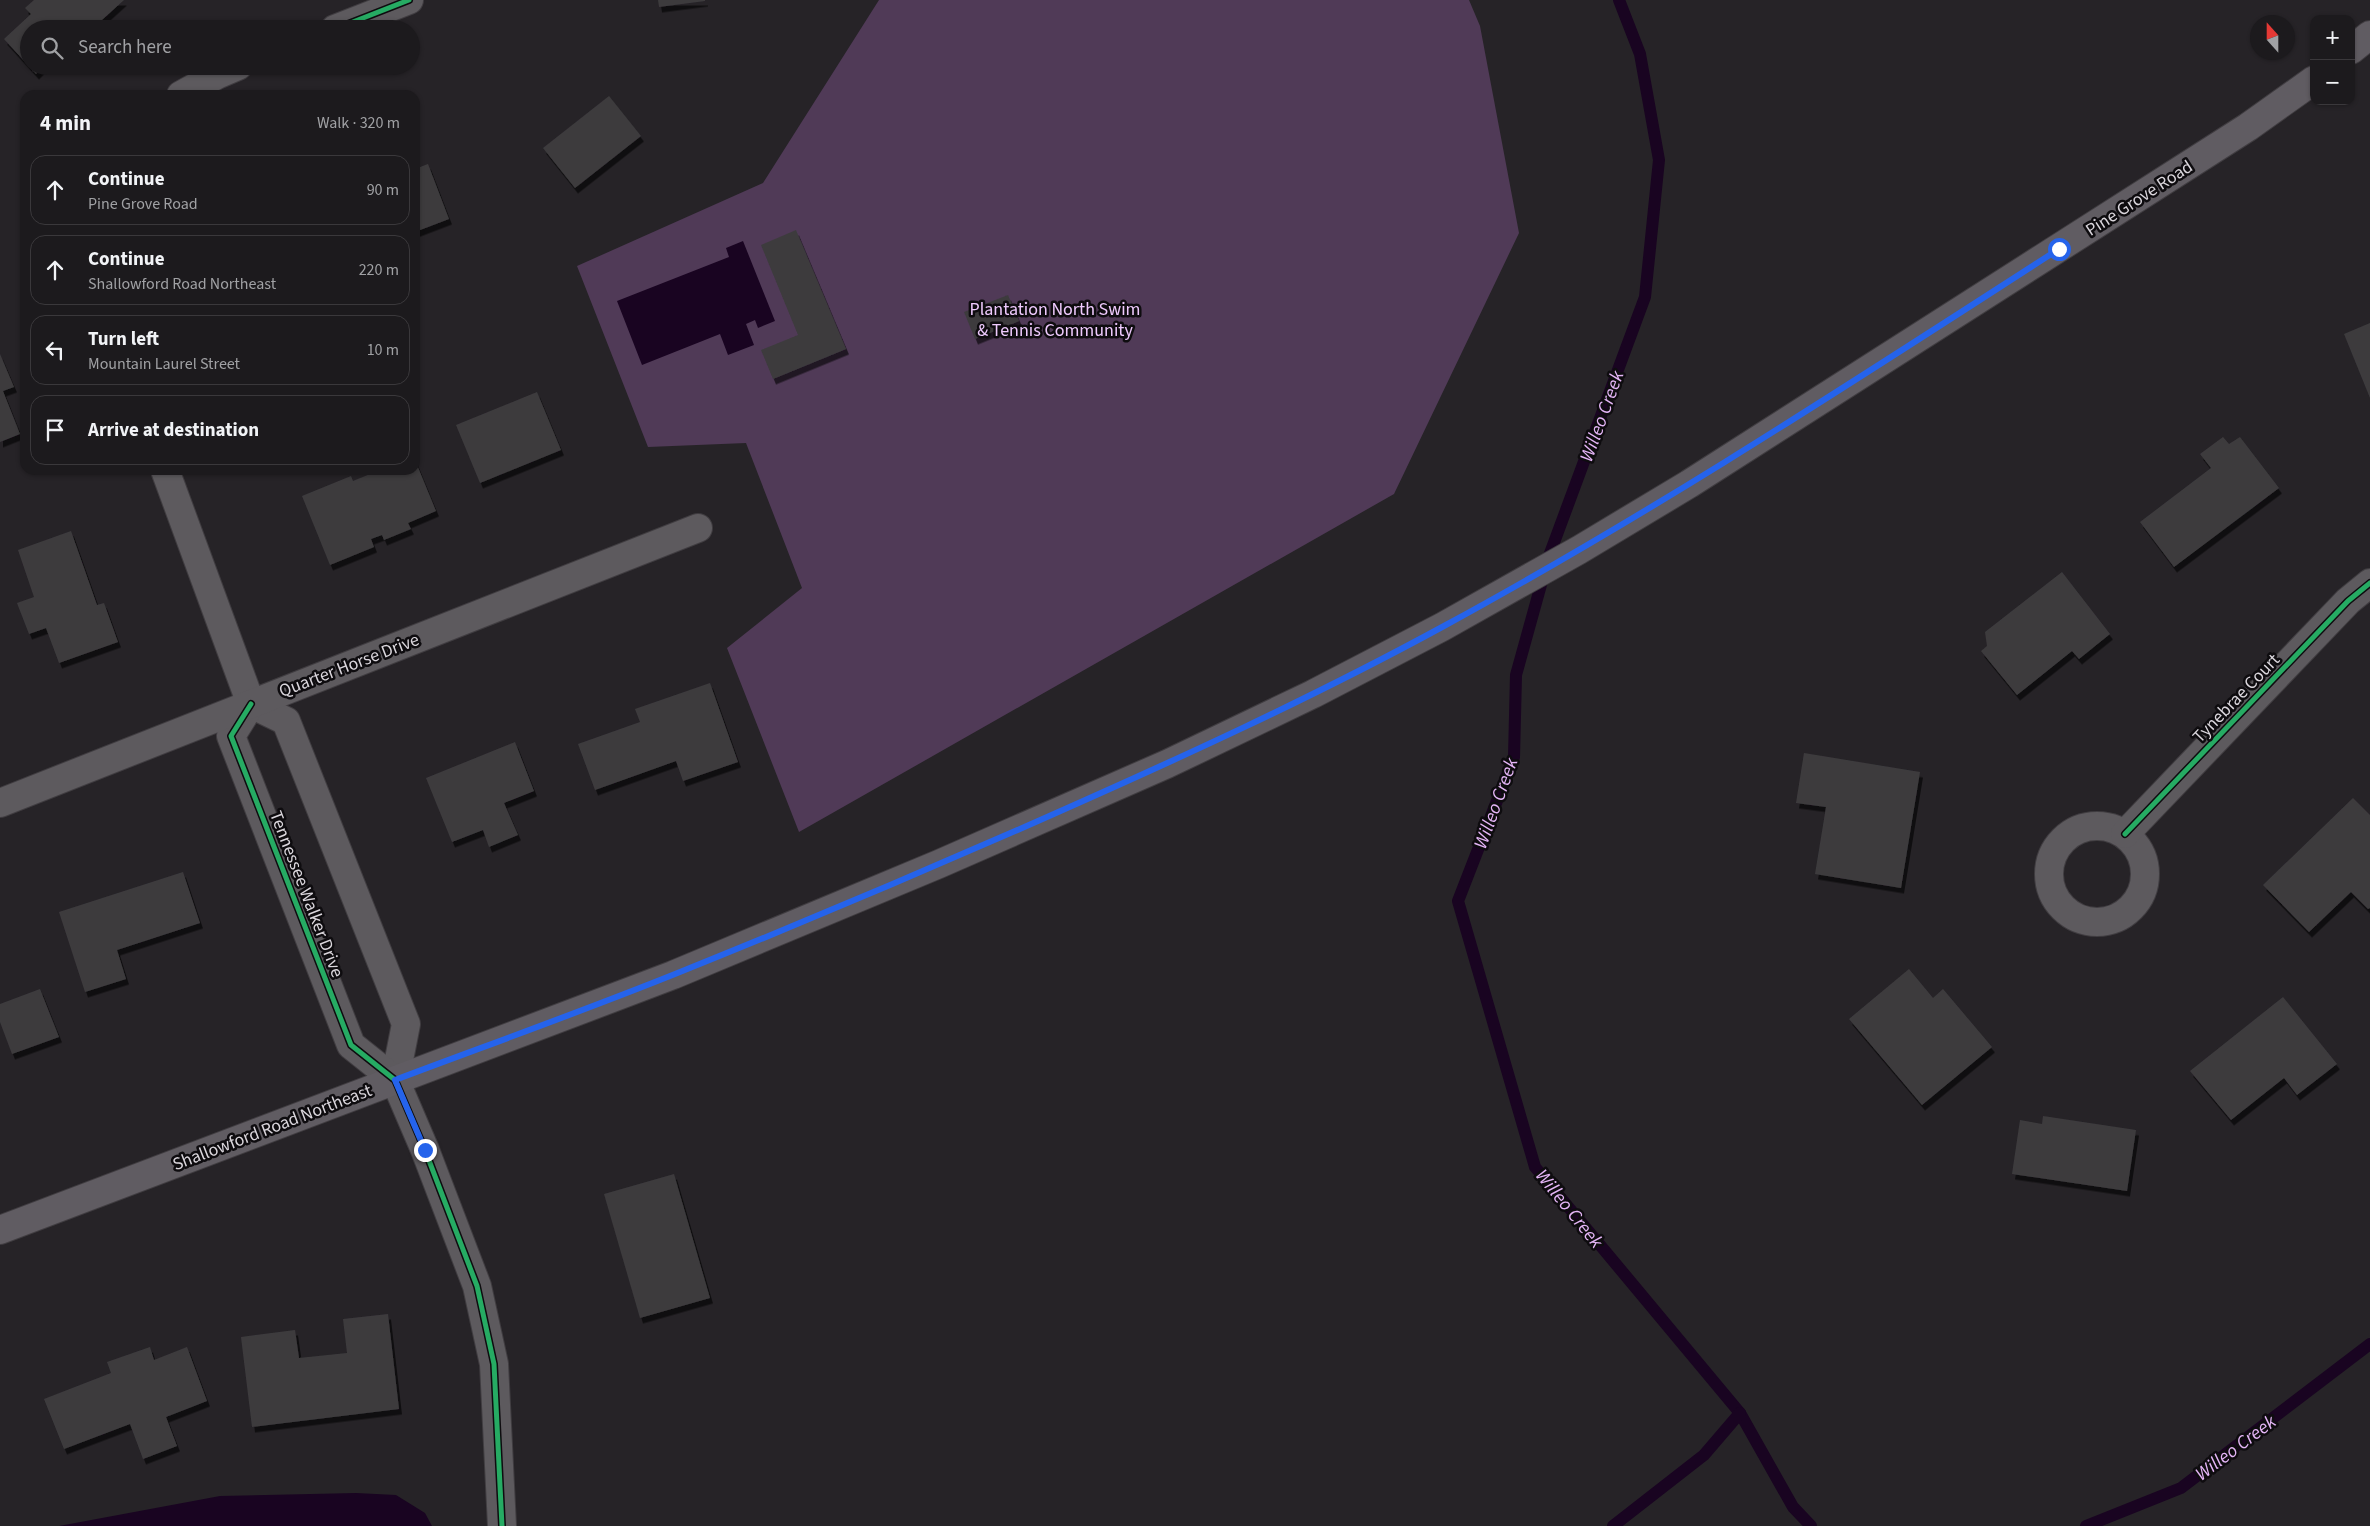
<!DOCTYPE html>
<html lang="en">
<head>
<meta charset="utf-8">
<style>
  :root { --surface:#1c1a1d; --page:#252326; --text:#f1f3f6; --muted:#a0a1a4; --line:#3a383b }
  body { margin:0; font-family:"Source Sans 3",sans-serif; background:var(--page); color:var(--text) }
  .controls { position:absolute; right:15px; top:15px; display:grid; overflow:hidden; border-radius:10px; box-shadow:0 1px 4px #0004 }
  .controls button { width:45px; height:45px; display:grid; place-items:center; padding:0; border:0; border-bottom:1px solid var(--line); background:var(--surface); color:var(--text); font:25px sans-serif }
  .compass { position:absolute; left:2250px; top:15px; width:45px; height:45px; border-radius:50%; background:var(--surface); box-shadow:0 1px 4px #0004; rotate:339deg }
  .stop { position:absolute; width:15px; height:15px; margin:-11px; border:4px solid #2563eb; border-radius:50%; background:#fff }
  .stop.end { background:#2563eb; border-color:#fff; box-shadow:0 1px 5px #0008 }
  .list { margin:0; padding:0; list-style:none }
  h2 { display:flex; justify-content:space-between; align-items:center; height:65px; margin:0; padding:0 20px; font-size:21px }
  h2 small { font-size:16px; font-weight:400; color:var(--muted) }
  .list li { display:grid; grid-template-columns:32px 1fr auto; gap:15px; align-items:center; box-sizing:border-box; height:70px; margin:0 10px 10px; padding:0 10px; border:1px solid var(--line); border-radius:15px }
  .list b { display:block; font-size:19px; white-space:nowrap }
  .list p { margin:0; font-size:16px; white-space:nowrap; color:var(--muted) }
  .list em { font-size:16px; font-style:normal; color:var(--muted) }
  .icon { flex:none; width:28px; height:28px; fill:none; stroke:currentColor; stroke-width:2; stroke-linecap:round; stroke-linejoin:round }
  .map { position:relative; flex:none; width:2370px; height:1526px; overflow:hidden }
  .search { position:absolute; background:var(--surface); box-shadow:0 1px 4px #0004; left:20px; top:20px; width:400px; height:55px; display:flex; align-items:center; gap:12px; box-sizing:border-box; padding:0 18px; border-radius:28px; color:var(--muted); font-size:19px }
  .panel { position:absolute; background:var(--surface); box-shadow:0 1px 4px #0004; left:20px; top:90px; width:400px; height:385px; border-radius:15px }
  .map>svg:first-child { display:block }
</style>
</head>
<body>
<div class="map">
<svg width="2370" height="1526" viewBox="0 0 2370 1526">
  <defs>
    <filter id="shadow"><feDropShadow dx="3" dy="5.5" stdDeviation="0" flood-color="#0009"/></filter>
  </defs>
  <rect width="100%" height="100%" fill="#262327"/>
  <polygon fill="#503a57" points="879,0 1469,0 1480,26 1519,233 1394,494 799,832 727,648 802,588 746,443 648,447 577,266 763,183"/>
  <g fill="#190421">
    <polygon points="743,241 775,321 758,328 755,320 746,324 754,345 728,355 720,334 642,365 617,301 729,257 726,248"/>
    <polygon points="356,1493 396,1495 425,1513 432,1526 59,1526 220,1496"/>
  </g>
  <g fill="none" stroke-linecap="round" stroke-linejoin="round">
    <g stroke="#190421" stroke-width="12">
      <polyline points="1619,0 1640,54 1659,160 1645,297 1549,556 1516,675 1514,757 1458,901 1535,1167 1740,1413 1793,1507 1811,1526"/>
      <polyline points="1613,1526 1704,1455 1740,1413"/>
      <polyline points="2086,1526 2181,1488 2370,1344"/>
    </g>
  </g>
  <g fill="#3d3b3e" filter="url(#shadow)">
    <polygon points="34,0 124,0 92,29 29,29 29,66 44,66 36,74 4,39 31,14 25,8"/>
    <polygon points="658,0 705,0 705,1 659,7"/>
    <polygon points="609,96 641,136 575,188 543,148"/>
    <polygon points="428,164 449,219 415,232 415,169"/>
    <polygon points="796,230 846,349 773,379 761,350 798,335 761,245"/>
    <polygon points="1008,295 1019,321 975,339 964,312"/>
    <polygon points="2370,323 2370,398 2344,334"/>
    <polygon points="0,354 14,387 3,391 20,434 0,442"/>
    <polygon points="537,392 561,450 480,483 456,425"/>
    <polygon points="2223,437 2229,444 2240,437 2279,488 2174,567 2140,522 2211,468 2200,454"/>
    <polygon points="415,460 436,511 408,523 411,529 384,540 382,535 371,539 374,547 330,565 302,496 351,476 353,481 380,470 415,470"/>
    <polygon points="71,531 97,605 104,603 118,642 59,663 46,628 29,634 17,603 34,597 18,550"/>
    <polygon points="2062,572 2110,634 2079,659 2072,651 2017,695 1981,651 1987,646 1985,632"/>
    <polygon points="710,683 738,762 683,781 676,761 595,790 578,744 640,722 635,709"/>
    <polygon points="515,742 534,791 504,803 518,835 489,847 483,830 452,842 426,778"/>
    <polygon points="1804,753 1920,772 1901,888 1815,874 1826,807 1796,803"/>
    <polygon points="2353,798 2370,815 2370,908 2368,909 2351,892 2309,932 2263,885"/>
    <polygon points="183,872 200,923 117,950 126,979 85,992 59,912"/>
    <polygon points="1909,969 1933,998 1943,989 1992,1047 1922,1105 1849,1019"/>
    <polygon points="40,989 59,1037 12,1054 0,1022 0,1004"/>
    <polygon points="2283,997 2337,1064 2297,1095 2284,1078 2231,1120 2190,1071"/>
    <polygon points="2043,1116 2136,1130 2127,1191 2012,1174 2020,1120 2042,1124"/>
    <polygon points="674,1174 710,1298 640,1318 604,1194"/>
    <polygon points="388,1314 399,1409 252,1427 241,1337 295,1330 299,1358 347,1353 343,1319"/>
    <polygon points="150,1347 154,1360 187,1347 207,1401 166,1417 177,1446 143,1459 130,1424 64,1449 44,1399 111,1373 107,1362"/>
  </g>
  <g fill="none" stroke-linecap="round" stroke-linejoin="round">
    <defs>
      <g id="minor">
        <polyline points="335,29 409,0"/>
        <polyline points="181,95 217,75 238,66"/>
        <polyline points="165,470 251,704 286,721 406,1024 395,1080"/>
        <polyline points="251,704 231,736 351,1045 395,1080 425,1150 477,1286 494,1364 502,1526"/>
        <polyline points="0,803 698,528"/>
        <circle cx="2097" cy="874" r="48"/>
        <polyline points="2125,834 2348,601 2370,583"/>
      </g>
      <g id="secondary">
        <polyline points="2351,50 2370,35"/>
        <polyline points="0,1230 673,975 939,864 1167,764 1313,694 1442,627 1579,550 1689,484 2248,127 2314,80"/>
      </g>
    </defs>
    <use href="#minor" stroke="#403d41" stroke-width="30"/>
    <use href="#secondary" stroke="#403d41" stroke-width="30"/>
    <use href="#minor" stroke="#5d5a5e" stroke-width="28"/>
    <use href="#secondary" stroke="#605c62" stroke-width="28"/>
    <defs>
      <g id="cycleway">
        <polyline points="335,29 409,0"/>
        <polyline points="251,704 231,736 351,1045 395,1080 425,1150 477,1286 494,1364 502,1526"/>
        <polyline points="2125,834 2348,601 2370,583"/>
      </g>
    </defs>
    <use href="#cycleway" stroke="#0e0c0f" stroke-width="8"/>
    <use href="#cycleway" stroke="#26ab63" stroke-width="5"/>
  </g>
  <g fill="none" stroke-linecap="round" stroke-linejoin="round">
    <path stroke="#2563eb" stroke-width="6" d="M425 1150 395 1080C488 1045 583 1011 675 974 797 925 918 874 1038 821 1176 760 1312 698 1444 626 1656 511 1857 379 2059 249"/>
  </g>
  <g text-anchor="middle" stroke-width="5" stroke-linejoin="round" paint-order="stroke">
    <g font-size="18" fill="#dad6dc" stroke="#0e0c0f">
      <text transform="translate(2139 198) rotate(-33)" y="6">Pine Grove Road</text>
      <text transform="translate(349 665) rotate(-21)" y="6">Quarter Horse Drive</text>
      <text transform="translate(2236 698) rotate(-46)" y="6">Tynebrae Court</text>
      <text transform="translate(307 894) rotate(69)" y="6">Tennessee Walker Drive</text>
      <text transform="translate(272 1127) rotate(-21)" y="6">Shallowford Road Northeast</text>
    </g>
    <g font-size="18" fill="#efcafe" stroke="#0e0c0f">
      <text x="1055" y="315">Plantation North Swim<tspan x="1055" dy="21">&amp; Tennis Community</tspan></text>
    </g>
    <g font-size="19" font-style="italic" fill="#e4b5f6" stroke="#0e0c0f">
      <text transform="translate(1601 416) rotate(-70)" y="7">Willeo Creek</text>
      <text transform="translate(1495 803) rotate(-70)" y="7">Willeo Creek</text>
      <text transform="translate(1570 1208) rotate(51)" y="7">Willeo Creek</text>
      <text transform="translate(2235 1447) rotate(-37)" y="7">Willeo Creek</text>
    </g>
  </g>
</svg>
<div class="controls">
<button>+</button>
<button>−</button>
</div>
<svg class="compass" viewBox="-18 -18 36 36"><path d="M0-13l5 13h-10z" fill="#e53935"/><path d="M0 13l5-13h-10z" fill="#a0a1a4"/></svg>
<div class="stop" style="left:2059px;top:249px"></div>
<div class="stop end" style="left:425px;top:1150px"></div>
<div class="search"><svg class="icon" aria-label="search" viewBox="0 0 24 24"><circle cx="10" cy="10" r="6"/><path d="M15 15l6 6"/></svg>Search here</div>
<section class="panel">
<h2>4 min<small>Walk · 320 m</small></h2>
<ul class="list">
<li><svg class="icon" aria-label="ahead" viewBox="0 0 24 24"><path d="M12 20V5M6 11l6-6 6 6"/></svg><div><b>Continue</b><p>Pine Grove Road</p></div><em>90 m</em></li>
<li><svg class="icon" aria-label="ahead" viewBox="0 0 24 24"><path d="M12 20V5M6 11l6-6 6 6"/></svg><div><b>Continue</b><p>Shallowford Road Northeast</p></div><em>220 m</em></li>
<li><svg class="icon" aria-label="left" viewBox="0 0 24 24"><path d="M17 20v-9H6M10 6l-5 5 5 5"/></svg><div><b>Turn left</b><p>Mountain Laurel Street</p></div><em>10 m</em></li>
<li><svg class="icon" aria-label="arrive" viewBox="0 0 24 24"><path d="M6 21V4h12l-3 4 3 4H6"/></svg><div><b>Arrive at destination</b></div></li>
</ul>
</section>
</div>
</body>
</html>
